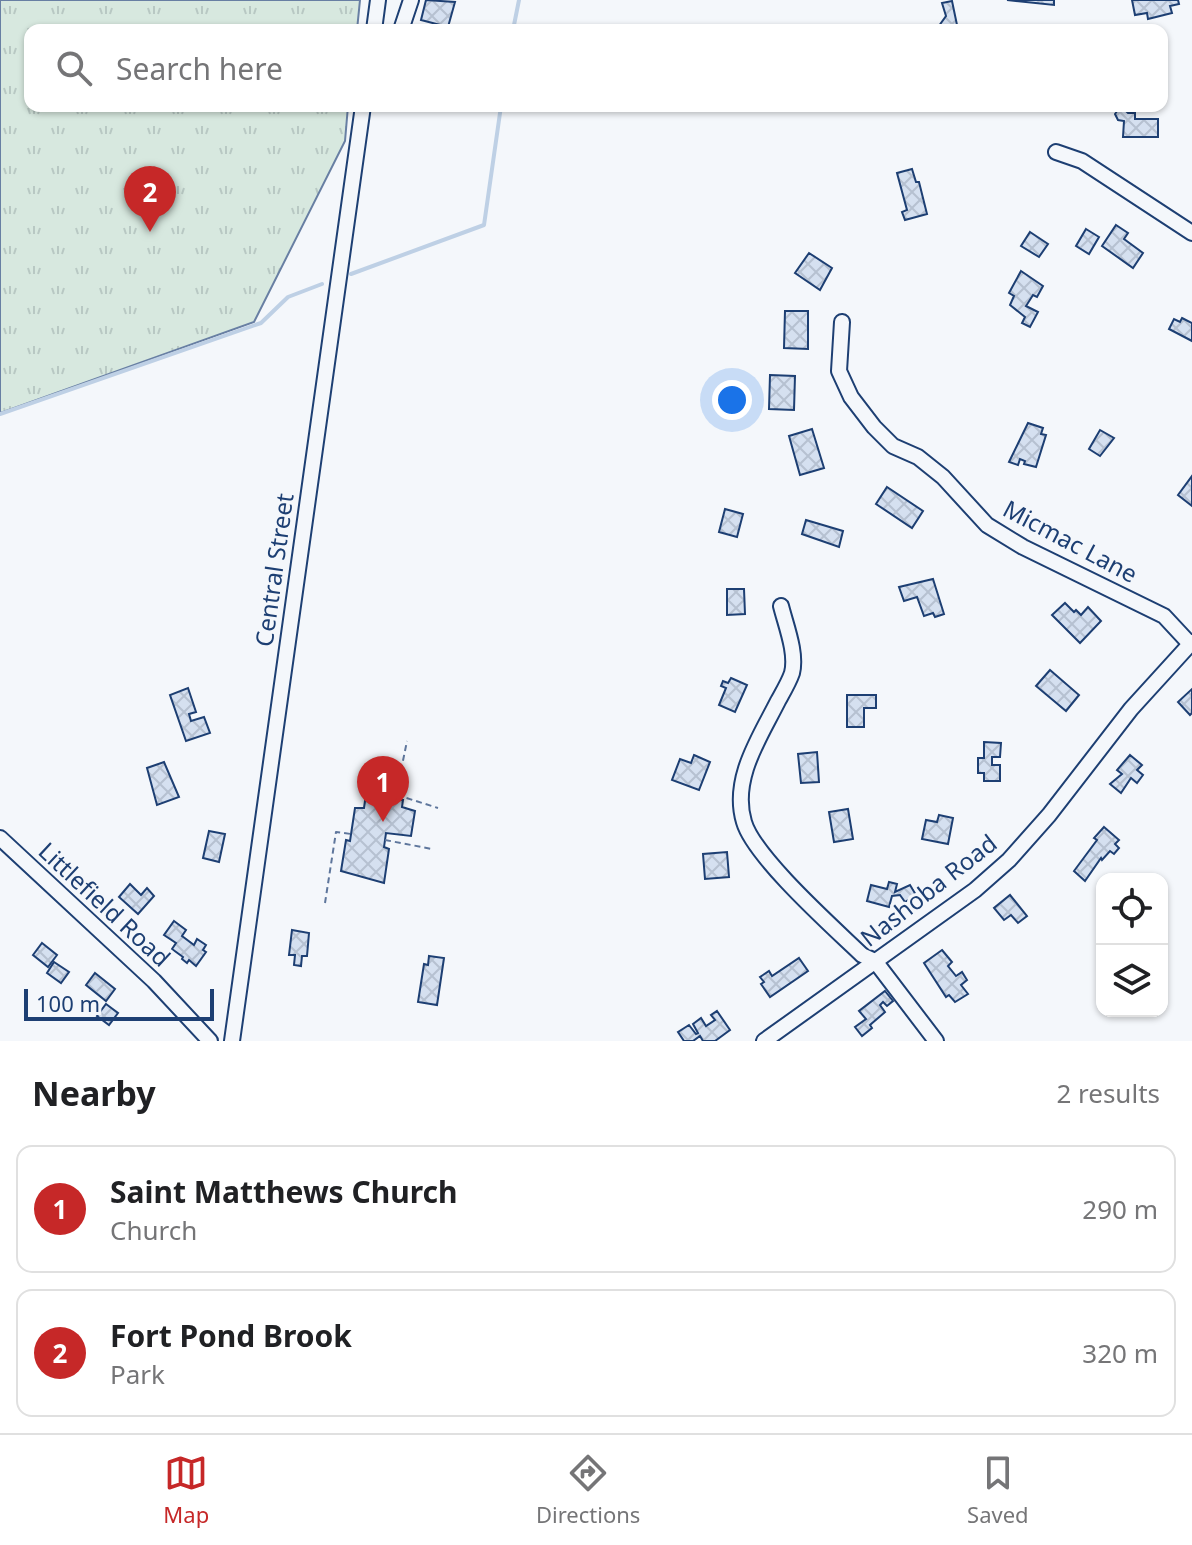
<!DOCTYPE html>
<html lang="en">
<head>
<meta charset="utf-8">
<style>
  :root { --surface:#fff; --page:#f6f6f6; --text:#202124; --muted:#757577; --line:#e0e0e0; --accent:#c62828 }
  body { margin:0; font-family:"Noto Sans",sans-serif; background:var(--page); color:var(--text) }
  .controls { position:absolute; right:24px; bottom:24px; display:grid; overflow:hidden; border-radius:16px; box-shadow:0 2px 6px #0004 }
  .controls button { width:72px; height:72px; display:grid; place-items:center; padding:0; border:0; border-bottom:2px solid var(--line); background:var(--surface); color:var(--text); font:40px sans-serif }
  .scale { position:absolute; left:24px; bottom:20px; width:190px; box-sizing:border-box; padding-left:8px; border:4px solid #1d3f73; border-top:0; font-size:22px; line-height:28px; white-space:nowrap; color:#1d3f73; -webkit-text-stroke:6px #f4f7fb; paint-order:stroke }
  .you { position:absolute; left:732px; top:400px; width:28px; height:28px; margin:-20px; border:6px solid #fff; border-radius:50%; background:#1a73e8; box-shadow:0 0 0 12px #1a73e833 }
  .badge { display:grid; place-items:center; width:52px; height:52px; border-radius:50%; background:var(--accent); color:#fff; font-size:26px; font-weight:700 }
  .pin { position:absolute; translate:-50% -66px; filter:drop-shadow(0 2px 4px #0008) }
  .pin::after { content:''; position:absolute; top:42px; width:28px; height:24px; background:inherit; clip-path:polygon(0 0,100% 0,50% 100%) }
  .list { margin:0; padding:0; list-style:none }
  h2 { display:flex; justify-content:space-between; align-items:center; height:104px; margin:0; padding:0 32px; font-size:34px }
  h2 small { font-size:26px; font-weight:400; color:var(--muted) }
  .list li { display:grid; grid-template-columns:52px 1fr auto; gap:24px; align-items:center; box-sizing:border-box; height:128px; margin:0 16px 16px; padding:0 16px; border:2px solid var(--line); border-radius:16px }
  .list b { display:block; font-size:30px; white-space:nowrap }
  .list p { margin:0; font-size:26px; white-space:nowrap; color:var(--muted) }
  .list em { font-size:26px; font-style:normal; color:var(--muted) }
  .icon { flex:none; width:44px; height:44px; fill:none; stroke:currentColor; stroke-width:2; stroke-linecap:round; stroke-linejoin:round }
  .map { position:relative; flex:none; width:1192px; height:1041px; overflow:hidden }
  .search { position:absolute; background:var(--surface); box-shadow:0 2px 6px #0004; left:24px; right:24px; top:24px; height:88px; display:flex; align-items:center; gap:20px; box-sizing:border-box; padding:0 28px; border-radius:16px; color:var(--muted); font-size:30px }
  .sheet { height:392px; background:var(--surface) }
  nav { display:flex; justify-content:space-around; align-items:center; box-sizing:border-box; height:112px; border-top:2px solid var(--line); background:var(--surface); font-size:22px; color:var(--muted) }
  nav a { display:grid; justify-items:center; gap:4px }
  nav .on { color:var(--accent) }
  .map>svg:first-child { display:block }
</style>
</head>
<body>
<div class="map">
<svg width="1192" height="1041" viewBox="0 0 1192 1041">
  <defs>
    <pattern id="park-tufts" width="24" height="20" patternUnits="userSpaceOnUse" patternTransform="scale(2)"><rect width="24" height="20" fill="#d7e8df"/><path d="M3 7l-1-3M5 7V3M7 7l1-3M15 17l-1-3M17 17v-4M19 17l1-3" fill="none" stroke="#b8c8c3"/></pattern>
    <pattern id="building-cross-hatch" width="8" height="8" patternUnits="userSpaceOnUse" patternTransform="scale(2)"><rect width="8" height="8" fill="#d5e0f0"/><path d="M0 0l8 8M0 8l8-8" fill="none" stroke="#b6c1d1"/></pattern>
  </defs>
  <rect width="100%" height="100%" fill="#f4f7fb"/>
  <polygon fill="url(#park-tufts)" stroke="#687fa3" stroke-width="2" points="0,0 360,0 357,30 30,30 30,106 348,106 345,141 254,322 0,413"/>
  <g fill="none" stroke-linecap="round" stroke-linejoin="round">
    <g stroke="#bed0e5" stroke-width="4">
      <polyline points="513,30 519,0"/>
      <polyline points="351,274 484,225 501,106"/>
      <polyline points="0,414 261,323 288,297 322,284"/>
    </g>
  </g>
  <g fill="url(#building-cross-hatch)" stroke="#1d3f73" stroke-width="2">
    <polygon points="426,0 455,2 448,27 421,20"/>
    <polygon points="1007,0 1054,0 1054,5"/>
    <polygon points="1132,0 1178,0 1179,4 1170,6 1172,13 1148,19 1147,13 1135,15"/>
    <polygon points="952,1 957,25 963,30 936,30 946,16 942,3"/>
    <polygon points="1123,108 1128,113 1135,113 1135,119 1158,119 1158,137 1123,137 1124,121 1118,120 1115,114 1118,110"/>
    <polygon points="912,169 916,182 919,182 927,214 905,220 902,212 907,210 897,173"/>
    <polygon points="1116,225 1128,233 1124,239 1143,253 1133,268 1102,246"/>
    <polygon points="1086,229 1099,237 1089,254 1076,246"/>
    <polygon points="1030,232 1048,244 1039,257 1021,246"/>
    <polygon points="809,253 832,268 820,290 795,273"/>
    <polygon points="1021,271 1043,286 1037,297 1033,295 1026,306 1038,312 1030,327 1022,323 1025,317 1010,305 1014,296 1009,293"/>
    <polygon points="785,311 808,311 808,349 784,348"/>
    <polygon points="1182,318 1192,323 1192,341 1169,329 1174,319 1180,322"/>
    <polygon points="770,375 795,376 794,410 769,409"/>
    <polygon points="1028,423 1043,428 1041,434 1046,435 1036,467 1024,464 1025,461 1020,459 1018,465 1009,462"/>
    <polygon points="812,429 824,468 800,475 789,436"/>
    <polygon points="1100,430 1114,438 1100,456 1089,449"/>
    <polygon points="1192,476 1192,506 1178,495"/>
    <polygon points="887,487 923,511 912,528 876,504"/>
    <polygon points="725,509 743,514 737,537 719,532"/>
    <polygon points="806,520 843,531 839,547 802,534"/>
    <polygon points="933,579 944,614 935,617 933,613 924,616 917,597 904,601 899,587"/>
    <polygon points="727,589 744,589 745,614 727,615"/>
    <polygon points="1065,603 1074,612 1076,610 1081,615 1088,607 1101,621 1080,643 1052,615"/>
    <polygon points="1050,670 1079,695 1066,711 1036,686"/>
    <polygon points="731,678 747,685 735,712 719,705 726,688 721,686 723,681 728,683"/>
    <polygon points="188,688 196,712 189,714 191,721 204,717 210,733 186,741 170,695"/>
    <polygon points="1192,689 1192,713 1190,715 1178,702"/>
    <polygon points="847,695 876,695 876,708 864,708 864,727 847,727"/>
    <polygon points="984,742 1001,743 1000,757 992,757 992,765 1000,765 1000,781 984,781 984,773 978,773 978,758 984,758"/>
    <polygon points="817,752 819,782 801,783 798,754"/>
    <polygon points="694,755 710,762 699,790 672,780 680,759 691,763"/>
    <polygon points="1130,755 1142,765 1137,770 1143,775 1137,783 1131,778 1121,793 1110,784 1122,774 1117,770"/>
    <polygon points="164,762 179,797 157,805 147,768"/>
    <polygon points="369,773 394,778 390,800 403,800 402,807 415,811 411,836 386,833 384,847 389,849 384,883 341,871 346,840 350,841 355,808 364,808"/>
    <polygon points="848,809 853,839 834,842 829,812"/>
    <polygon points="939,815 953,818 948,844 922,839 926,820 937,822"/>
    <polygon points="1104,827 1119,840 1115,844 1119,848 1114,854 1110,851 1102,860 1101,858 1085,881 1074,871 1097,840 1094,838"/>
    <polygon points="209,831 225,834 219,862 203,858"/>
    <polygon points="727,852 729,877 705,879 703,854"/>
    <polygon points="889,882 897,884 895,892 910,885 916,895 905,902 900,895 892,896 889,907 867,901 871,885 887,889"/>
    <polygon points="130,884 141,895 147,888 154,896 138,914 119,897"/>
    <polygon points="1010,895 1027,916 1018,923 1011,915 1004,920 994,908"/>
    <polygon points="174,921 186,930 182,936 194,945 197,939 206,945 203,950 206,952 196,966 189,960 187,963 182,959 183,957 172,949 176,943 164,935"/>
    <polygon points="292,930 309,933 307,956 302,956 301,966 294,965 295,955 289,955"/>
    <polygon points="42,943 57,955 48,967 33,955"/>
    <polygon points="942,950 952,962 948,966 956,976 962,972 967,980 961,985 968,994 955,1002 949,995 946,997 924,963"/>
    <polygon points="429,956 444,958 437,1005 418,1002 424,964 428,965"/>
    <polygon points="799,958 808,971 770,997 761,984 764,982 760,977 769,971 772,976"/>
    <polygon points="54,962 69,972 61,983 47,973"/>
    <polygon points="95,973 115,989 106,1001 86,985"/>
    <polygon points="885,991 893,1001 887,1006 883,1002 880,1005 885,1012 870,1025 872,1028 862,1036 855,1027 866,1019 859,1011"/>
    <polygon points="106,1004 118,1013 109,1025 97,1016"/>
    <polygon points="717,1011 730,1030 715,1041 703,1041 700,1036 693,1041 684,1041 678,1032 689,1025 696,1034 698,1033 693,1024 701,1018 706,1026 715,1020 711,1015"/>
  </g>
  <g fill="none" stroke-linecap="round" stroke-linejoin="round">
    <defs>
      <g id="minor">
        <polyline points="374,30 378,0"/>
        <polyline points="401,30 411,0"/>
        <polyline points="1056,152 1082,161 1192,233"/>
        <polyline points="842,322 839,371 851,397 874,427 893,446 918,457 943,477 987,525 1023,547 1164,616 1190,644"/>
        <path d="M781 606C786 626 797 653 792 673 789 682 783 692 778 701 760 737 731 779 744 822 754 857 834 928 862 955L875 961 936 1041"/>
        <polyline points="0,838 154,981 210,1041"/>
        <polyline points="232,1041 363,106"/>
        <polyline points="764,1041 975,890 1009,860 1049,815 1131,709 1192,642"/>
      </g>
    </defs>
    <use href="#minor" stroke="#1d3f73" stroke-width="18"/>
    <g stroke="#5e769c" stroke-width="2" stroke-dasharray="6 4" stroke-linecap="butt">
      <polyline points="397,795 438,808"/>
      <polyline points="395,800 407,741"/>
      <polyline points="385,840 432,849"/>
      <polyline points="325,903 336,832 351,834"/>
    </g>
    <use href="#minor" stroke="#f4f7fb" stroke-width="14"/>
  </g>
  <g text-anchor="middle" stroke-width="6" stroke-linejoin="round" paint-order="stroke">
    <g font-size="24" fill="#1d3f73" stroke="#f4f7fb">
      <text transform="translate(1070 542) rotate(28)" y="8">Micmac Lane</text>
      <text transform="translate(275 570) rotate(-82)" y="8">Central Street</text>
      <text transform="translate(929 891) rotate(-38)" y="8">Nashoba Road</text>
      <text transform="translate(104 905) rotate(43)" y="8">Littlefield Road</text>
    </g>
  </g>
</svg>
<div class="controls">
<button><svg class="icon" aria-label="locate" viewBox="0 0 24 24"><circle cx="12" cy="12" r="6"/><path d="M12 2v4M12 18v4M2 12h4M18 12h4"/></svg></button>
<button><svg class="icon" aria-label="layers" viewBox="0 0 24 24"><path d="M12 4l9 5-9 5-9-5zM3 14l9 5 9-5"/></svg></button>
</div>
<div class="scale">100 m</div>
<div class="you"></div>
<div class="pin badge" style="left:383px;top:822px">1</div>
<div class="pin badge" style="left:150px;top:232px">2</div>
<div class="search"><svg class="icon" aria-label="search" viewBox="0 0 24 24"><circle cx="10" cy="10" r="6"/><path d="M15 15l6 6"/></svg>Search here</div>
</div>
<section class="sheet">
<h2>Nearby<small>2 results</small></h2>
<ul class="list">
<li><span class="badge">1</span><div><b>Saint Matthews Church</b><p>Church</p></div><em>290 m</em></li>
<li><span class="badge">2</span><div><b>Fort Pond Brook</b><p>Park</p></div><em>320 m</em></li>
</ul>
</section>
<nav>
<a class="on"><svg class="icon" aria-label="map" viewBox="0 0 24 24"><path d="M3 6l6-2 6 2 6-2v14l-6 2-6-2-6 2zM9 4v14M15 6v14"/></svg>Map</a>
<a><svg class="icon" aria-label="directions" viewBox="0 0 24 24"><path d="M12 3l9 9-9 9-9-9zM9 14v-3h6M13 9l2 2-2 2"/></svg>Directions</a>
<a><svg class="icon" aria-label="saved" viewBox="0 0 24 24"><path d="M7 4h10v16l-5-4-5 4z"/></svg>Saved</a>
</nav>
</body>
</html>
